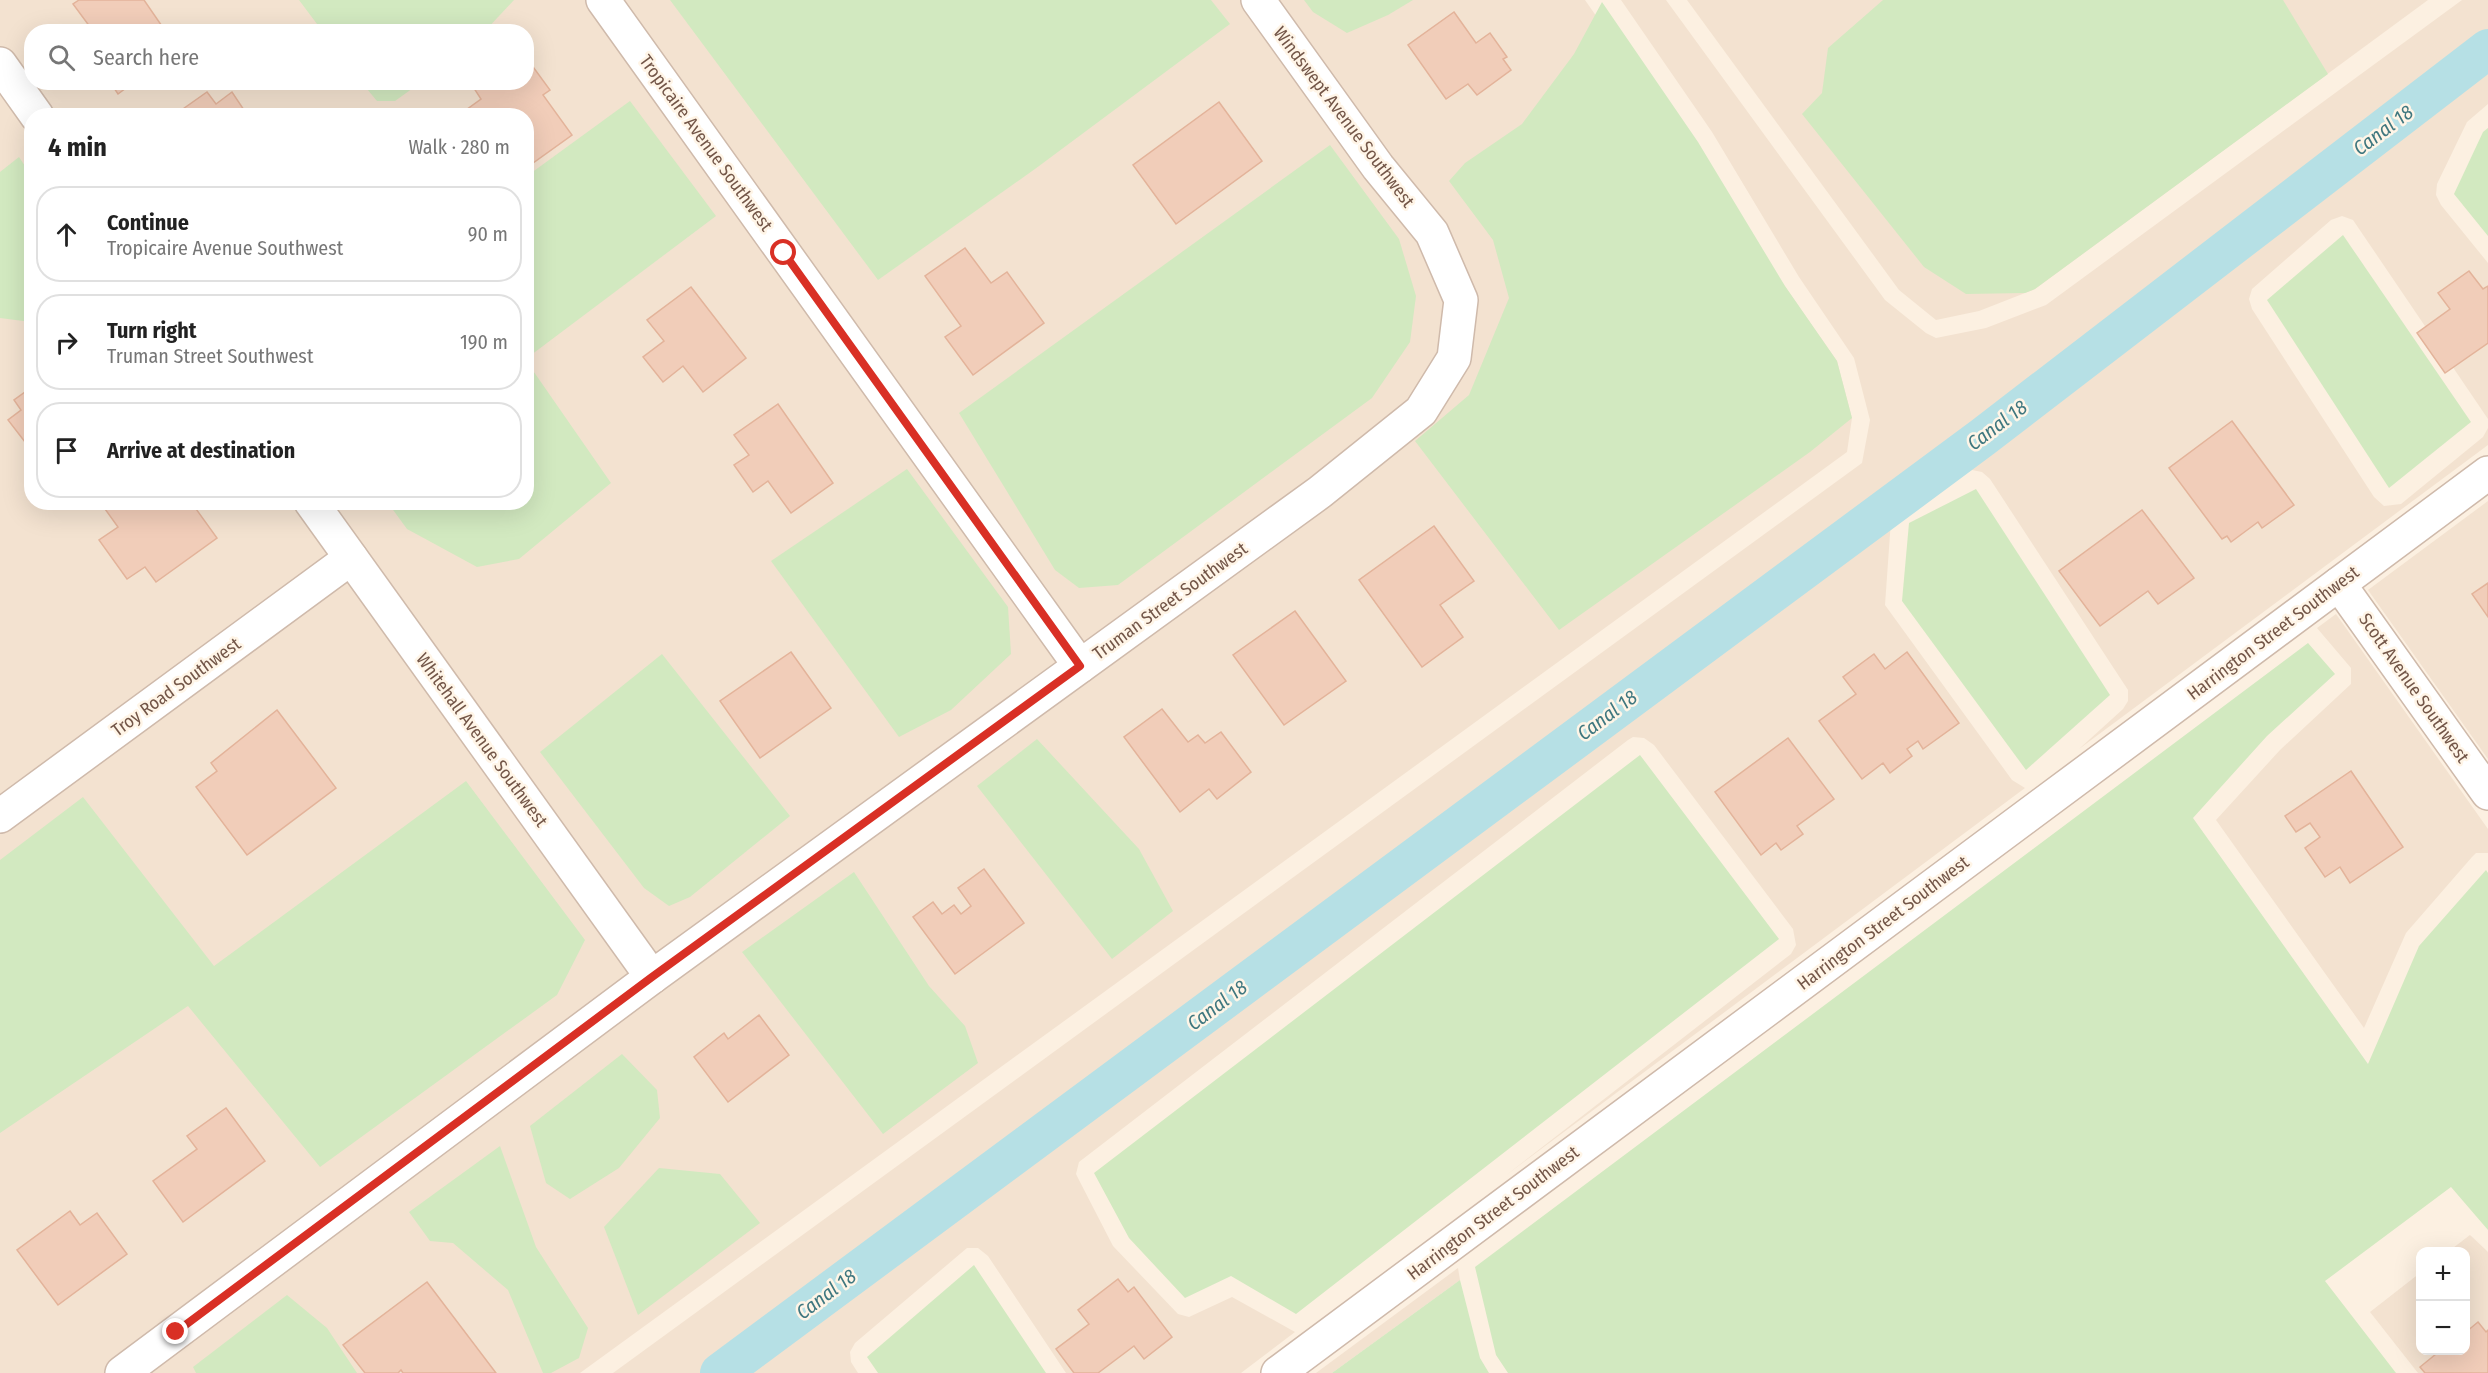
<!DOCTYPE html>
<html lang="en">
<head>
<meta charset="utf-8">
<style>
  :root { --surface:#fff; --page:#f2f2f2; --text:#222; --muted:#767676; --line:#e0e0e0 }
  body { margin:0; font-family:"Fira Sans Condensed",sans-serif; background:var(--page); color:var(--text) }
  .controls { position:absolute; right:18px; bottom:18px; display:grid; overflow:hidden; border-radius:12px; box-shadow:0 6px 24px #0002 }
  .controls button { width:54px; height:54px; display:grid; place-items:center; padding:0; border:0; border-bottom:2px solid var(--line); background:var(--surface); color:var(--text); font:30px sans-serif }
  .stop { position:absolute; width:18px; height:18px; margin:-14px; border:4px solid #d93025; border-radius:50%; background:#fff }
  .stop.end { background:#d93025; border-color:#fff; box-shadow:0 2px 6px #0008 }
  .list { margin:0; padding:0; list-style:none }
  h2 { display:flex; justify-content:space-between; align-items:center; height:78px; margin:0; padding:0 24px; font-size:26px }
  h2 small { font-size:20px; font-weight:400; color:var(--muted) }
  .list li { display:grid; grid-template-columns:39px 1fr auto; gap:18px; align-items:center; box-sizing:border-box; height:96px; margin:0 12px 12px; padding:0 12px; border:2px solid var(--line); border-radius:24px }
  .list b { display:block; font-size:22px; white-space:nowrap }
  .list p { margin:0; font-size:20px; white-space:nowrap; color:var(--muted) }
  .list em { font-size:20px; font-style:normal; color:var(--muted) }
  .icon { flex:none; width:33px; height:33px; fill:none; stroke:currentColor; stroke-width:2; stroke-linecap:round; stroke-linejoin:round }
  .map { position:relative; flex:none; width:2488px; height:1373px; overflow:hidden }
  .search { position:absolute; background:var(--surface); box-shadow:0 6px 24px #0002; left:24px; top:24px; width:510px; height:66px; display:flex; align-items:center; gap:15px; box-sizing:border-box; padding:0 21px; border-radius:24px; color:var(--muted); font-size:22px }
  .panel { position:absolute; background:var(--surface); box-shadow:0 6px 24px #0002; left:24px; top:108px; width:510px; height:402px; border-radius:24px }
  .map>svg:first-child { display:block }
</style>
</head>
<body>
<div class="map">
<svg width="2488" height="1373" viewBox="0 0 2488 1373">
  <rect width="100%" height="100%" fill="#fcf0e1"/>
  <g fill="#f3e2d0" fill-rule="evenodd">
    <path d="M0 0H1585L1837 361 1852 418 1847 452 580 1373H0ZM32 32H526V82H32ZM32 116H526V502H32Z"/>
    <polygon points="1621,0 1666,0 1885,300 1926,333 1936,338 1986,328 2046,305 2462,0 2488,0 2488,104 2467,122 2437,184 2436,195 2441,205 2488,263 2488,419 2353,220 2342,216 2331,220 2252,289 2249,299 2252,309 2374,497 2384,506 2401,504 2483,437 2488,428 2488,445 2079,749 2123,709 2128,701 2128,690 1990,479 1982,472 1972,470 1895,509 1891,520 1885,605 2012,780 2025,788 1505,1176 1791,954 1796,945 1793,929 1654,745 1644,738 1633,737 1628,740 1079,1162 1076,1174 1079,1180 1113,1246 1178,1314 1189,1317 1232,1297 1295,1332 1241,1373 1066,1373 988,1256 978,1248 967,1248 855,1343 850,1352 851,1362 858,1373 613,1373 1862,463 1870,420 1854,358 1799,277 1712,132"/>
    <polygon points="1687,0 2428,0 2035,289 1979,311 1936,320 1899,290"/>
    <polygon points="2488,501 2488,759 2368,590"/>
    <polygon points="2336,614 2488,829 2488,853 2476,853 2472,857 2406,933 2364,1028 2216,820 2280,750 2351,684 2351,668 2317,628"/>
    <polygon points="2470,1235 2488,1252 2488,1373 2418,1373 2370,1312 2420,1273 2420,1350 2466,1350 2466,1252 2449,1251"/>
    <polygon points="1458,1268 1460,1280 1332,1373 1316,1373"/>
  </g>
  <g fill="#d2e9c0">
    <polygon points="299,0 514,0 485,31 323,32"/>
    <polygon points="670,0 1211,0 1230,24 1035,169 878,280"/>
    <polygon points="1304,0 1413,0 1388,15 1347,33 1313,12"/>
    <polygon points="1883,0 2283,0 2328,74 2035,289 2025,293 1966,294 1924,267 1802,114 1822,93 1828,48"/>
    <polygon points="1602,2 1698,142 1785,286 1837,361 1852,418 1810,452 1559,630 1415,441 1469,395 1509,298 1493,240 1449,181 1465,163 1522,124 1574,54"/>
    <polygon points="362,83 420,83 395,101 377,101"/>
    <polygon points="630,101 716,216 527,358 527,176"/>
    <polygon points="2488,128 2488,236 2454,194 2483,132"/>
    <polygon points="1330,145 1399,239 1416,296 1410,342 1372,398 1118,585 1079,588 1055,570 959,413"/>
    <polygon points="19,157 31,175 31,322 0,318 0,172"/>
    <polygon points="2343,235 2471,422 2389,488 2267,300"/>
    <polygon points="527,362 611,483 519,559 477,567 407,529 388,503 526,502"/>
    <polygon points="907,469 1008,607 1011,654 951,710 899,737 771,561"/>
    <polygon points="1976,489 2110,695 2026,770 1902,601 1909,523"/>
    <polygon points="2308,643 2335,674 2267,736 2193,818 2368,1064 2419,946 2486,870 2488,873 2488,1230 2451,1187 2325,1281 2396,1373 1508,1373 1496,1355 1475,1267"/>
    <polygon points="662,654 790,816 690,897 669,906 644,888 540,752"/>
    <polygon points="1037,739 1139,849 1173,911 1112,959 977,786"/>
    <polygon points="1640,755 1779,939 1296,1314 1231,1276 1185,1298 1129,1238 1094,1173"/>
    <polygon points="466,781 585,940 557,995 320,1167 188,1006 0,1133 0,860 83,797 214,966"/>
    <polygon points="854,872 929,986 965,1026 978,1063 883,1134 742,952"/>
    <polygon points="622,1054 657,1090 660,1118 619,1168 570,1199 546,1183 530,1126"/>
    <polygon points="500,1146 536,1247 588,1328 579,1358 551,1373 543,1373 508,1290 453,1243 430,1241 409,1212"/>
    <polygon points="659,1168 720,1174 760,1223 638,1315 604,1227"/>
    <polygon points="974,1265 1046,1373 878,1373 867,1357"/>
    <polygon points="1460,1280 1480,1358 1489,1373 1332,1373"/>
    <polygon points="287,1295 327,1328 357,1373 196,1373 193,1367"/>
  </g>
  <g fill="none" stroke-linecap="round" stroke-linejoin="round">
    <polyline stroke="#b6e0e5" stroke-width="40" points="720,1373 1983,437 2488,49"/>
  </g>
  <g fill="#f1cdb9" stroke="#e3b39a" stroke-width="1.5">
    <polygon points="79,0 144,0 166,32 105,32 101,26 93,31 73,4"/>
    <polygon points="1454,12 1476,43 1490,33 1507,57 1503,59 1511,70 1477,95 1468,84 1446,99 1408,45"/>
    <polygon points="528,60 550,90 543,95 572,135 526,168 526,116 470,116 466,110 481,99 470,82 526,82"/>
    <polygon points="110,82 134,82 118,94"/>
    <polygon points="207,92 216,104 232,92 248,116 173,116"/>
    <polygon points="1219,102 1262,161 1176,224 1133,165"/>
    <polygon points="965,248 991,283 1007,272 1044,323 973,375 945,337 961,326 925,276"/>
    <polygon points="2469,271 2483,289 2488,286 2488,343 2445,373 2417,333 2450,309 2438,293"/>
    <polygon points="691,287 746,358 703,392 683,366 663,382 643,357 664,341 647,320"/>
    <polygon points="32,387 32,451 8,420 21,410 14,400"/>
    <polygon points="778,404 833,483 791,513 768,481 753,492 734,465 749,455 734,435"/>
    <polygon points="2232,421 2294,505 2262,528 2258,522 2231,542 2227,536 2222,539 2169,468"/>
    <polygon points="100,502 170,502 175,509 185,502 191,502 217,538 156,582 145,567 127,579 99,540 118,527"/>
    <polygon points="2142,510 2194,578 2158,604 2148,591 2100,626 2059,571"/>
    <polygon points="1434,526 1474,581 1440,605 1463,637 1422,667 1359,580"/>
    <polygon points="2488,583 2488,617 2472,594"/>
    <polygon points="1295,611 1346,681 1284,725 1233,655"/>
    <polygon points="791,652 831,708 760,758 720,701"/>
    <polygon points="1907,652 1959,723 1923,749 1918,741 1907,749 1912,756 1890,773 1883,763 1862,779 1819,721 1856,694 1843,677 1874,654 1885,669"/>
    <polygon points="1162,709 1188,742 1198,735 1205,743 1221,732 1251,772 1217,799 1209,789 1180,812 1124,737"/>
    <polygon points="277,710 336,788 247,855 196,787 217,771 211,763"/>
    <polygon points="1788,738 1834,799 1797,826 1803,834 1781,850 1776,843 1761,855 1715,792"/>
    <polygon points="2351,771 2403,847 2350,883 2340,867 2325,877 2305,848 2320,837 2310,823 2296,832 2285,816"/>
    <polygon points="984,869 1024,923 955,974 913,917 933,902 942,914 954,905 961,914 971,906 958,888"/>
    <polygon points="759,1015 789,1055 728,1102 694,1057 724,1033 728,1039"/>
    <polygon points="226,1108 265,1161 183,1222 153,1181 197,1149 187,1136"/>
    <polygon points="70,1211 80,1225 97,1213 127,1254 58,1305 17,1250"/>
    <polygon points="1118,1279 1128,1292 1134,1287 1172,1337 1144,1359 1134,1346 1098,1373 1074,1373 1056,1349 1089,1324 1078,1310"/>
    <polygon points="427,1282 496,1373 403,1373 401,1370 398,1373 365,1373 343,1345"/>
    <polygon points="2478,1322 2486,1332 2488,1330 2488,1373 2425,1373 2420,1367 2441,1350 2466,1350 2466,1332"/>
  </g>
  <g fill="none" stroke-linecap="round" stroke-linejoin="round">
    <defs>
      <g id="street">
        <polyline points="603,0 1080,666"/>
        <polyline points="0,64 37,116"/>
        <polyline points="311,502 652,977"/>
        <polyline points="2339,584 2488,793"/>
        <polyline points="0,816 351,558"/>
        <polyline points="122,1373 652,977 1320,492 1421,411 1454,358 1461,300 1432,233 1378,167 1258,0"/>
        <polyline points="1278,1373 2488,473"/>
      </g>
    </defs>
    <use href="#street" stroke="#cfbaab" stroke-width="36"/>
    <use href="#street" stroke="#fff" stroke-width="33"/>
  </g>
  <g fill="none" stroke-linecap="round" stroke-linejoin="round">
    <polyline stroke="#d93025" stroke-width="8" points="176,1332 652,977 1080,666 784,253"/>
  </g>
  <g text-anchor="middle" stroke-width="5" stroke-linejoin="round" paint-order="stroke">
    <g font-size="18" fill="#735648" stroke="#fff5e7">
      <text transform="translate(1344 117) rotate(53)" y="6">Windswept Avenue Southwest</text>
      <text transform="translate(706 143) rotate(54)" y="6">Tropicaire Avenue Southwest</text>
      <text transform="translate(1170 601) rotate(-36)" y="6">Truman Street Southwest</text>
      <text transform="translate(2273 633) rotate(-37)" y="6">Harrington Street Southwest</text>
      <text transform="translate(176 687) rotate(-36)" y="6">Troy Road Southwest</text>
      <text transform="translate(2414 688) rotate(55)" y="6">Scott Avenue Southwest</text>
      <text transform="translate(482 740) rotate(54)" y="6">Whitehall Avenue Southwest</text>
      <text transform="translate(1883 923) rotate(-37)" y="6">Harrington Street Southwest</text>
      <text transform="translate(1493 1213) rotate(-37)" y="6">Harrington Street Southwest</text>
    </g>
    <g font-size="20" font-style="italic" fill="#3f777f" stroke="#fff5e7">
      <text transform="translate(2383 130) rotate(-37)" y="7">Canal 18</text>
      <text transform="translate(1997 425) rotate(-37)" y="7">Canal 18</text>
      <text transform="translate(1607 715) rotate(-37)" y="7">Canal 18</text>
      <text transform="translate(1217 1005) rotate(-37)" y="7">Canal 18</text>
      <text transform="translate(826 1294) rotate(-37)" y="7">Canal 18</text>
    </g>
  </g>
</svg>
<div class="controls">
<button>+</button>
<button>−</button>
</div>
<div class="stop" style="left:784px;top:253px"></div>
<div class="stop end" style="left:176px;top:1332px"></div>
<div class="search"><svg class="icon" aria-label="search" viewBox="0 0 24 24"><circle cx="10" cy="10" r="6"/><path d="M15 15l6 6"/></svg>Search here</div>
<section class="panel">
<h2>4 min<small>Walk · 280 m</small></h2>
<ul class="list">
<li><svg class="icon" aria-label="ahead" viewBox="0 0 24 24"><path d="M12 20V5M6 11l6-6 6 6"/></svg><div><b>Continue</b><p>Tropicaire Avenue Southwest</p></div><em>90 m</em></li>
<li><svg class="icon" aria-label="right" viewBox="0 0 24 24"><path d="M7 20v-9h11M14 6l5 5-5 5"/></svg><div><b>Turn right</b><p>Truman Street Southwest</p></div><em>190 m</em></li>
<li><svg class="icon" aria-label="arrive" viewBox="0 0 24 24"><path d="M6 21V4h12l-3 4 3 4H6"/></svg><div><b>Arrive at destination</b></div></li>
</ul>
</section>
</div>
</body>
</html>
